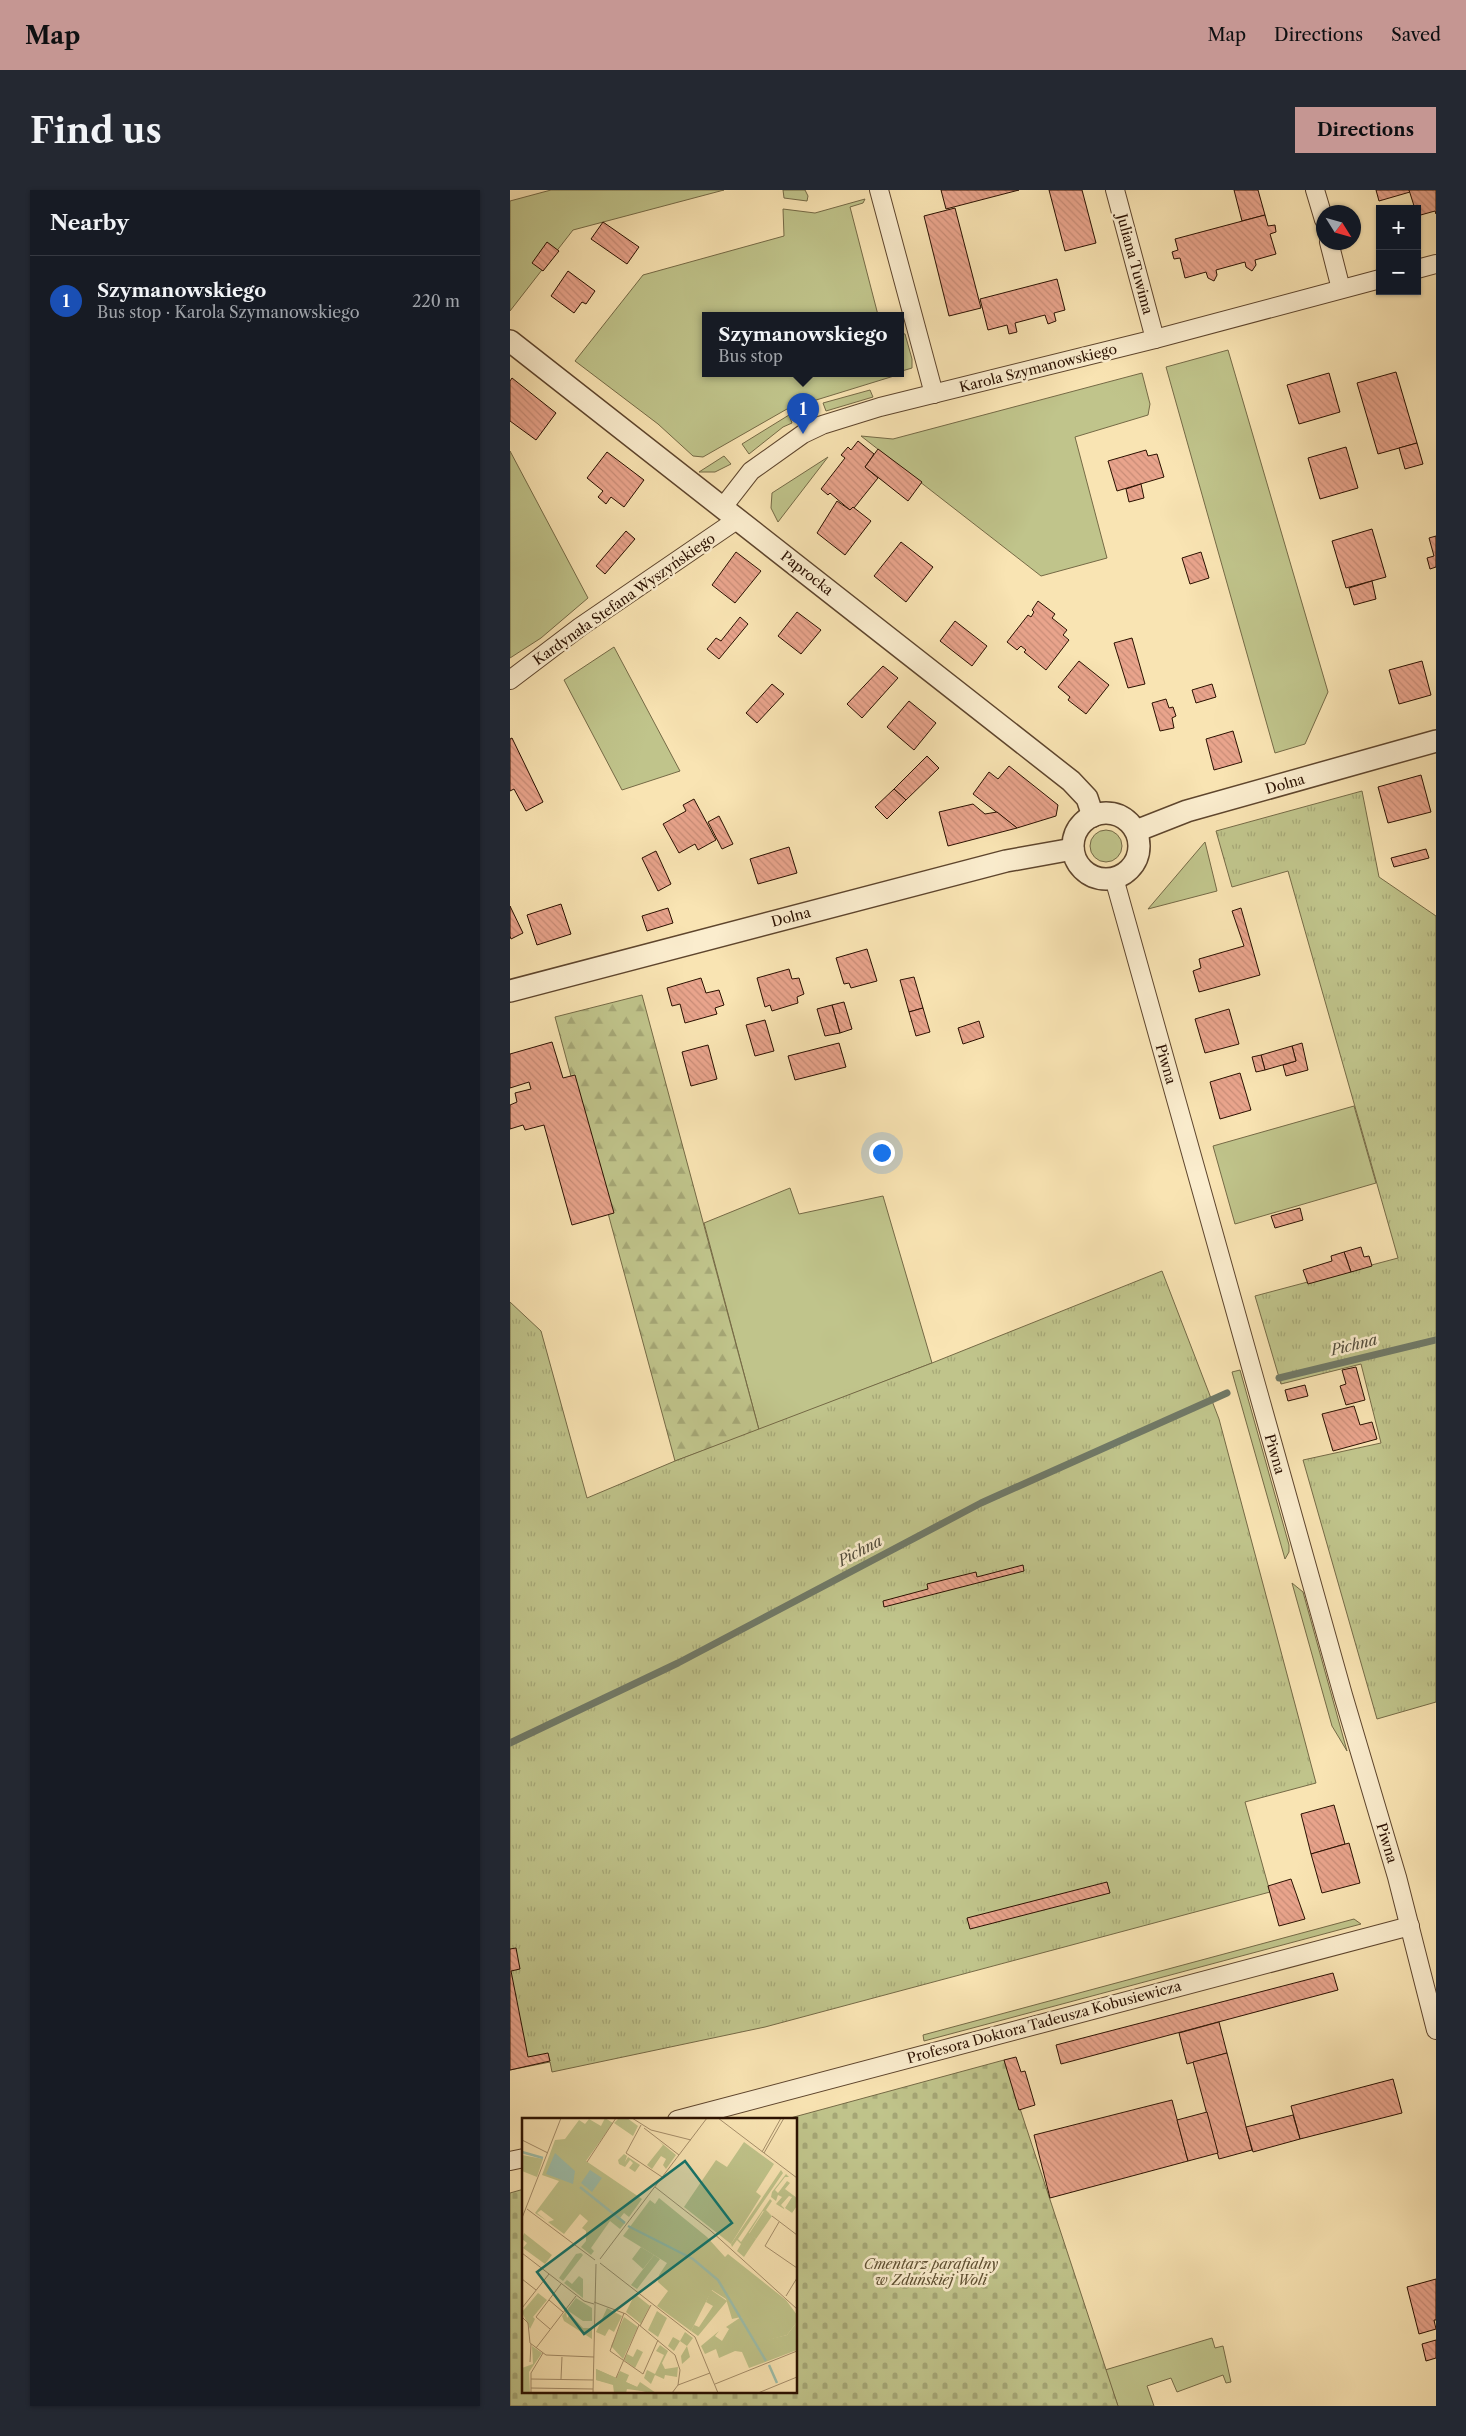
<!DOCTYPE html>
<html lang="en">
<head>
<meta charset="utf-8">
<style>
  :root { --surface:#171b24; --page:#242831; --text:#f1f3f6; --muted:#9ea1a6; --line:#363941; --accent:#c59692 }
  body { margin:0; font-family:"Libre Caslon Text",serif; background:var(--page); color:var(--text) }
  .controls { position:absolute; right:15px; top:15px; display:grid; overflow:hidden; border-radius:0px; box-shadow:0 1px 4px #0004 }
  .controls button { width:45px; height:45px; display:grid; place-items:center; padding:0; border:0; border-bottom:1px solid var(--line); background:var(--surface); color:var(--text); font:25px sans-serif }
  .compass { position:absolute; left:806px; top:15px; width:45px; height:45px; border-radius:50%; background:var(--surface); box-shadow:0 1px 4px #0004; rotate:127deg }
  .you { position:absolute; left:371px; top:962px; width:18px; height:18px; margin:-12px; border:4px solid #fff; border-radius:50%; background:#1a73e8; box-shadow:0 0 0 8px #1a73e833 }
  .badge { display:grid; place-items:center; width:32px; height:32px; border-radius:50%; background:var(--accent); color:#fff; font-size:16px; font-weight:700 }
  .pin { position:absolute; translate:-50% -41px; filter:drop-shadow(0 1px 2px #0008) }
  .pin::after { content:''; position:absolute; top:26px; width:18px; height:15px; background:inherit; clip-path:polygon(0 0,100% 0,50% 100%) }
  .popup { position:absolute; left:192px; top:122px; width:202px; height:65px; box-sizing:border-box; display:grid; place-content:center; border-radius:0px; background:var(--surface); filter:drop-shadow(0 1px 4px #0005); font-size:16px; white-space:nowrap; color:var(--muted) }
  .popup b { font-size:19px; color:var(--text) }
  .popup::after { content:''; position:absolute; left:50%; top:100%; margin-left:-10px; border:10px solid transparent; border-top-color:var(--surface) }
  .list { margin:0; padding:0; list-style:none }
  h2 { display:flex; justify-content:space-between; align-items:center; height:65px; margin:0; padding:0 20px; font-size:21px }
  h2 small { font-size:16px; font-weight:400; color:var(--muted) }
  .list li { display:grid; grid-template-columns:32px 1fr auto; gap:15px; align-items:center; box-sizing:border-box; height:90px; padding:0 20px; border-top:1px solid var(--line) }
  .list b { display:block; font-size:19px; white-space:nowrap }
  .list p { margin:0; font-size:16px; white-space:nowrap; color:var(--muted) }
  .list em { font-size:16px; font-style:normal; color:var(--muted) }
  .map { position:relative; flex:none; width:926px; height:2216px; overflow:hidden; border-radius:0px }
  header { display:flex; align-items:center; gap:30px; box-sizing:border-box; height:70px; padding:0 25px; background:var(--accent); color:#111 }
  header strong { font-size:24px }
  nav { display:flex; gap:28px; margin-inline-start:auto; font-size:18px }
  .intro { display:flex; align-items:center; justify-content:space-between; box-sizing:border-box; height:120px; padding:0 30px }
  h1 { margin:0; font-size:35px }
  .button { padding:12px 22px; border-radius:0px; background:var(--accent); color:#111; font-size:18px; font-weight:700 }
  main { display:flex; gap:30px; padding:0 30px }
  aside { flex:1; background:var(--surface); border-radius:0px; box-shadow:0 1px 4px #0004 }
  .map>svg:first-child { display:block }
</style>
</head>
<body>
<header>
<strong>Map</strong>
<nav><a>Map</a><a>Directions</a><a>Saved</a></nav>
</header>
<div class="intro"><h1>Find us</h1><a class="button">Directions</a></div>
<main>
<aside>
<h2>Nearby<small></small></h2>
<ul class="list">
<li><span class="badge" style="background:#1a4fb4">1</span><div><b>Szymanowskiego</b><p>Bus stop · Karola Szymanowskiego</p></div><em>220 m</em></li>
</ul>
</aside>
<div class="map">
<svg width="926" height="2216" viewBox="0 0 926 2216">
  <defs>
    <pattern id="forest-firs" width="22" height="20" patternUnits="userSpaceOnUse" patternTransform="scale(1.25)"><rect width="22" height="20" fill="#c0c48b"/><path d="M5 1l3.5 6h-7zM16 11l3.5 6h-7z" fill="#a5a776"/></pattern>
    <pattern id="cemetery-stones" width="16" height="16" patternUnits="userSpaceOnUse" patternTransform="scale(1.25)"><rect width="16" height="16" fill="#c0c48b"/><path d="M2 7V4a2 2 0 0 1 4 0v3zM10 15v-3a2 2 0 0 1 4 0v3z" fill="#a5a776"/></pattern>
    <pattern id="park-tufts" width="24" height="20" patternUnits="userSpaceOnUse" patternTransform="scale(1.25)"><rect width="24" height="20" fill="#c0c48b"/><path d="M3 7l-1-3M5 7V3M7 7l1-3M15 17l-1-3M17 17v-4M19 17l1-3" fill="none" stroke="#a5a776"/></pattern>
    <pattern id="building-back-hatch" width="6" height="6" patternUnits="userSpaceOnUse" patternTransform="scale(1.25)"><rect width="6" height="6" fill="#e9a48c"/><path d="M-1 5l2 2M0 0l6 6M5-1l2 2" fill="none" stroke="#c88c77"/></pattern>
  </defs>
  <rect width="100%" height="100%" fill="#f9e4b3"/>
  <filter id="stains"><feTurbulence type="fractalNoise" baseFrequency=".004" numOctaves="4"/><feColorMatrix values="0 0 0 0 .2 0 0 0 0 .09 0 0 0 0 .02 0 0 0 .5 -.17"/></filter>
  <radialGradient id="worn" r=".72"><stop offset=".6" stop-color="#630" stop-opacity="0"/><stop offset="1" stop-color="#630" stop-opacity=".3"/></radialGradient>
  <g fill="#c0c48b" stroke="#756a46">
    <polygon points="41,0 214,0 63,40 0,121 0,11"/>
    <polygon points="273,0 295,0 298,6 297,11 274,8"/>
    <polygon points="355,9 353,13 340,17 368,125 196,125 196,183 383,183 384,186 277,219 193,267 183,266 148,234 65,171 133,85 274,46 273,19 305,23"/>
    <polygon points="391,143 395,144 402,169 402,178 392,181"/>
    <polygon points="718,160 818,502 795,554 765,563 656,177"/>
    <polygon points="632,183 640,214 638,225 565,247 597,368 531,386 351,246 383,249"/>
    <polygon points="360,200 363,207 316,221 313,213"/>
    <polygon points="279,225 282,233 273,237 239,264 232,254"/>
    <polygon points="0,261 78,408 31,448 0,468"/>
    <polygon points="214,266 221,274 205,282 189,282"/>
    <polygon points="318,267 268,332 261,318 262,303"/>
    <polygon points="104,457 170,581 112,600 54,490"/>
    <circle cx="596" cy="656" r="16"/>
    <polygon points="695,652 707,701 638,719"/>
    <polygon points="844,916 866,993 725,1034 703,956"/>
    <polygon points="280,998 289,1024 373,1006 422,1173 249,1240 194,1033"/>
    <polygon points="730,1180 779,1355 779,1362 775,1369 722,1182"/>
    <polygon points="782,1393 793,1402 837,1561 822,1536"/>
    <polygon points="844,1729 851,1734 414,1851 413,1845"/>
    <polygon points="702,2148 705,2158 713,2156 721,2192 716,2193 713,2185 667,2202 661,2188 637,2196 644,2216 608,2216 595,2180"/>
  </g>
  <polygon fill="url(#forest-firs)" stroke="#756a46" points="132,805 249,1240 165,1271 45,827"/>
  <polygon fill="url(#cemetery-stones)" stroke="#756a46" points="494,1870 608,2216 0,2216 0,2003 14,1999 14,2202 286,2202 286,1930 273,1930"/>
  <g fill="url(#park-tufts)" stroke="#756a46">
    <polygon points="852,601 869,687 926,726 926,1512 867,1529 793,1270 871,1253 851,1174 771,1194 745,1106 888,1068 778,681 722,697 706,641"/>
    <polygon points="652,1081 709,1229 806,1593 735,1612 760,1702 255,1837 42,1882 40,1872 0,1880 0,1112 31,1141 77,1308 165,1271 422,1173"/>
  </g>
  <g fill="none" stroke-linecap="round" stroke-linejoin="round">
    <g stroke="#707967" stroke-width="7">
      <polyline points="769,1188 926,1150"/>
      <polyline points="0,1553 168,1473 471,1313 717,1203"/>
    </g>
  </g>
  <g fill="url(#building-back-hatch)" stroke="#2a1000">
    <polygon points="431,0 509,0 436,19"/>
    <polygon points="539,0 572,0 586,53 555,61"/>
    <polygon points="724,0 748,0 755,25 732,31"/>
    <polygon points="866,0 899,0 900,2 869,11"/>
    <polygon points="899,0 926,0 926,24 925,21 907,26 907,19 905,19"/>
    <polygon points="445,18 471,118 439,126 414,26"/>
    <polygon points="755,25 758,36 765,35 766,42 760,44 766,64 745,70 746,75 742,81 736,77 735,72 706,80 707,85 704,91 698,88 696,82 675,88 670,68 664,69 662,62 668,60 665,49"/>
    <polygon points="93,32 129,57 117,74 81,49"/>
    <polygon points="37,52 49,61 33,81 22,73"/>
    <polygon points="58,81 85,101 76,114 72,112 64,123 41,106"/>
    <polygon points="547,89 555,120 544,123 546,131 538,134 535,125 505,133 507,142 499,144 497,135 478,140 470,109"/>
    <polygon points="886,182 907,253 868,264 847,193"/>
    <polygon points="819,183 830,222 789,234 777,195"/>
    <polygon points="2,188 46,223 26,250 0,231 0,191"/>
    <polygon points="348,251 364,264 355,277 368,288 344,318 340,320 320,303 318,305 311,299 335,268 331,265 338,257 341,260"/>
    <polygon points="907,253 913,274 895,279 889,258"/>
    <polygon points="836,257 848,298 810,309 798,268"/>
    <polygon points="368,259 412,292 398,311 355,277"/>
    <polygon points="636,260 638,266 647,264 654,287 607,301 598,271"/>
    <polygon points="97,262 134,290 114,317 101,307 96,314 88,307 93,301 77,288"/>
    <polygon points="631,294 634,308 619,312 616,299"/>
    <polygon points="327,311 340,320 343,317 361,331 335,365 307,343"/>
    <polygon points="862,339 876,387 836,398 822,351"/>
    <polygon points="116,341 125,349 95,384 86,376"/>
    <polygon points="926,346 926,377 920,379 917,368 924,366 919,348"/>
    <polygon points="391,352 423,377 396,412 364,386"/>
    <polygon points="226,362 251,381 225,413 202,395"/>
    <polygon points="691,362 699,388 680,394 672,368"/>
    <polygon points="862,391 866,409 844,415 839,398"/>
    <polygon points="528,411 545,424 542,428 557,440 553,445 559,450 536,480 514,462 516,460 511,456 507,460 497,452 518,425 521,427 524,422 522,420"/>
    <polygon points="287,422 311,440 291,464 268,446"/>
    <polygon points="230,427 238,434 209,469 197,459 206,448 211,451"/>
    <polygon points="445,431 477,456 462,476 430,451"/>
    <polygon points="622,448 635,494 618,498 604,453"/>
    <polygon points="569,471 599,495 576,524 558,510 560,507 548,497"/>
    <polygon points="912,471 921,505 889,514 879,480"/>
    <polygon points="373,476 388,488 352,528 337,514"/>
    <polygon points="262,494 274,504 247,533 236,523"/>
    <polygon points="702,494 706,507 686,513 682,500"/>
    <polygon points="656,509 659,518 663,517 666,526 662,528 664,538 650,541 642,513"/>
    <polygon points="399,511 426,533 404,560 377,537"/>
    <polygon points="723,541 732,572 704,580 696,549"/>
    <polygon points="2,548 33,612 16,621 4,599 0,601 0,549"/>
    <polygon points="417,566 429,578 396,610 384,599"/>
    <polygon points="499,576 548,615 546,626 507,638 463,604 479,582 488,589"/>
    <polygon points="911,585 921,622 878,633 868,597"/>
    <polygon points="384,599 396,610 377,629 365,617"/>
    <polygon points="184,609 206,650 188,660 185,654 169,663 153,634 176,621 173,615"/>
    <polygon points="463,614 475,624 487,622 507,638 438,656 429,622"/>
    <polygon points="209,626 223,654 212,659 198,632"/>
    <polygon points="279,657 287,683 248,694 240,669"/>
    <polygon points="916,659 919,668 884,677 881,668"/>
    <polygon points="146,661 161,694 148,701 132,668"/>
    <polygon points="51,714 61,744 27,755 17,725"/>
    <polygon points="0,716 13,743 1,749 0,746"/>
    <polygon points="158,718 163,733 137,741 132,726"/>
    <polygon points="731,718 750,785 689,802 683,781 691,778 689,769 734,756 722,721"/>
    <polygon points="357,759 367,791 341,798 339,793 334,794 326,768"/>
    <polygon points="279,779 282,789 289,788 294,804 287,807 288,813 262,821 260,815 255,817 247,788"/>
    <polygon points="404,787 413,818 399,822 390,790"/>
    <polygon points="191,788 196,803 209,800 214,815 205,818 207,824 175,833 170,814 162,816 157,798"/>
    <polygon points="334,812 342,839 330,843 322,815"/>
    <polygon points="322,815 330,843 315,846 307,819"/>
    <polygon points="413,818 420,842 406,846 399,822"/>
    <polygon points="719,819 729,854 695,863 685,829"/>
    <polygon points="255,830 264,861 245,866 236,835"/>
    <polygon points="469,831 474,847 453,854 448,838"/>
    <polygon points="42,852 53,888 65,885 104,1023 62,1035 34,935 15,940 13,935 0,939 0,915 7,912 5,903 21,899 19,892 0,898 0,864"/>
    <polygon points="329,853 336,877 285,890 278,866"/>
    <polygon points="792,853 798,880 776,886 773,875 786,871 782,856"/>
    <polygon points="198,855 207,889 181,896 172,862"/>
    <polygon points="782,856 786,871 755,880 751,865"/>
    <polygon points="751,865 755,880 746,882 742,867"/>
    <polygon points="730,883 741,920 710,929 700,892"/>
    <polygon points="790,1018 793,1030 765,1038 761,1026"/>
    <polygon points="851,1057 854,1067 859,1066 862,1076 841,1082 834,1062"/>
    <polygon points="834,1062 841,1082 798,1094 793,1080 822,1071 821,1066"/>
    <polygon points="846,1177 855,1210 836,1215 830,1196 836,1194 832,1180"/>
    <polygon points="795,1195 798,1206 778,1211 775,1200"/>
    <polygon points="844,1216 850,1235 862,1232 867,1249 823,1261 812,1224"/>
    <polygon points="513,1375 514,1381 374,1417 373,1411 418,1399 417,1394 466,1382 467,1387"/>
    <polygon points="824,1615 835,1654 801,1664 791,1624"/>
    <polygon points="839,1653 850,1693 812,1703 801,1664"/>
    <polygon points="781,1689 795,1729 769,1736 758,1696"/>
    <polygon points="597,1692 600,1703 460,1739 457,1728"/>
    <polygon points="6,1758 10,1779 1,1781 18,1867 38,1863 40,1871 0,1880 0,1759"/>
    <polygon points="823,1783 828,1800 551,1874 546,1855"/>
    <polygon points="709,1832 717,1863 677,1874 669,1843"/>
    <polygon points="717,1863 742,1960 709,1969 683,1872"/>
    <polygon points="506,1867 511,1882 515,1881 525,1915 509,1920 494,1870"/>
    <polygon points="883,1889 892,1923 790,1949 781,1916"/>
    <polygon points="662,1910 678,1971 540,2008 524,1945"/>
    <polygon points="697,1922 708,1963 678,1971 667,1930"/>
    <polygon points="783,1925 790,1949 743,1962 736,1937"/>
    <polygon points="926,2089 926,2130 924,2130 926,2139 909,2144 897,2097"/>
    <polygon points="926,2150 926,2168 916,2171 912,2154"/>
  </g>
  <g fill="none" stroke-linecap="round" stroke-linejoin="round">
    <defs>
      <g id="minor">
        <polyline points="369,0 424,204"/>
        <polyline points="605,0 645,149"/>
        <polyline points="805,0 814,30"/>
        <polyline points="819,52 831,99"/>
        <polyline points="907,79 926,74"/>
        <polyline points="213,317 241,281 293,244 312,235 370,217 645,149 870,89"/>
        <polyline points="0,490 70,437 228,329"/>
        <polyline points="604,688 833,1505 887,1687 926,1840"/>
        <polyline points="167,1930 900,1736"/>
        <polyline points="0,1971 14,1968"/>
      </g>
      <g id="tertiary">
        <polyline points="0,151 561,591 577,608 583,626"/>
        <circle cx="596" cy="656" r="33"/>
        <polyline points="626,641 677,621 926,551"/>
        <polyline points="0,801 496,671 563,659"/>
      </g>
    </defs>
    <use href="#minor" stroke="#5e452d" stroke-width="20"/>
    <use href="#tertiary" stroke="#5e452d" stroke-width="24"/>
    <use href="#minor" stroke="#fbedce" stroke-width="18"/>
    <use href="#tertiary" stroke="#fbedce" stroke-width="21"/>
  </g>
  <g text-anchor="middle" stroke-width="5" stroke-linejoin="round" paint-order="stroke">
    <g font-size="14" fill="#2a1000" stroke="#fbedce">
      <text transform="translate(625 74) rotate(75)" y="5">Juliana Tuwima</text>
      <text transform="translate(528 178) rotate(-14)" y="5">Karola Szymanowskiego</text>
      <text transform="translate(297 383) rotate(38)" y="5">Paprocka</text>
      <text transform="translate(114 409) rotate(-35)" y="5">Kardynała Stefana Wyszyńskiego</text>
      <text transform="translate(775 594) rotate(-16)" y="5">Dolna</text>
      <text transform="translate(281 727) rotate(-15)" y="5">Dolna</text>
      <text transform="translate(656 874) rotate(74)" y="5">Piwna</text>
      <text transform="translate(765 1264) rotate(74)" y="5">Piwna</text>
      <text transform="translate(877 1653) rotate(73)" y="5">Piwna</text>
      <text transform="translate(534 1832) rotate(-15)" y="5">Profesora Doktora Tadeusza Kobusiewicza</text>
    </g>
    <g font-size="14" font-style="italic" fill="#5e4f31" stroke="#fbedce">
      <text x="421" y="2079">Cmentarz parafialny<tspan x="421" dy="16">w Zduńskiej Woli</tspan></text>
    </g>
    <g font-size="15" font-style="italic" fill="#534d3c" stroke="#fbedce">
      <text transform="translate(844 1155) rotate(-14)" y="5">Pichna</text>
      <text transform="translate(350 1361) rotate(-28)" y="5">Pichna</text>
    </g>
  </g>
  <g transform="translate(12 1928)">
    <rect width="275" height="275" fill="#f9e4b3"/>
    <path d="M137 23 154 37 144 51 141 47 144 41 139 38 130 51 125 47 141 27ZM102 36 105 38 103 44 106 39 118 47 113 54 107 50 111 45 108 42 103 49 97 46 96 42ZM0 37 21 41 15 59 0 53ZM264 56 267 59H263L253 72 256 75 265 63 268 65 263 71 275 80V88L270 95 273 97 263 90 270 79 267 78 259 87 262 90V91L254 86 260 79 256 77 254 83 249 79 250 74ZM2 115 30 137 23 146 1 130 5 125 0 121ZM119 129 132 137 121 151 110 141ZM59 135 61 137 41 163 37 160 54 136ZM57 158 61 161V180L42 165 45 162 50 166ZM16 175 25 182 11 199 13 201 8 211 0 194ZM113 176 128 188 119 206 104 194ZM54 180 70 190V203H61L45 192ZM85 190 100 198 92 214 87 211 83 218 74 214ZM44 193 45 200 48 196 61 210H70V221L42 203 40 198ZM135 193 145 200 136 219 126 212ZM102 199 116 209 101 241 89 228ZM219 199 236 224 265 217 275 204V232L227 250 220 234 213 233 197 240 194 231 183 236 179 228 197 213 193 218 200 223 207 211 204 209ZM163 214 171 220 165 228 168 239 160 246 159 238 165 228 158 223 152 233 146 228 151 219 158 223ZM138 227 146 233 140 245 143 251 156 249 155 259 143 257 142 261 133 257 129 266 122 260 125 252 133 256 142 237 134 233ZM10 228 20 235 7 254 8 275H0V250L11 246ZM115 231 121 234 113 250 102 242 105 236 111 239ZM74 251 94 260 98 253 107 257 104 264 115 269 118 264 134 275 105 271 104 275H92L91 267 74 262Z" fill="#c0c48b"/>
    <path d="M242 93 250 98 234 121 227 116ZM132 137 138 141 115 171 109 167ZM189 172 205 183 176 218 169 213 172 207 177 209 191 188 184 184Z" fill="#c0c48b"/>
    <path d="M222 24 252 46 234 74 239 78 209 126 162 89 194 42 205 49Z" fill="#c0c48b"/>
    <path d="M83 0 91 5 64 43 120 81 107 99 102 95 98 100 103 105 98 111 88 103 69 130 72 133 69 137 59 129 64 123V113L60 110 66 103 58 96 42 116 26 104 32 102 19 92 15 95 25 103 13 95 37 63 20 57 33 22 43 21 57 2 63 6 67 1 79 8ZM97 0H105L116 8 111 18 92 5ZM259 52 261 55 216 121 219 124 248 81 250 83 244 92 250 98 241 93 227 115 234 121 222 139 215 133 219 126 215 122 210 129 209 126ZM137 80 185 119 203 139 206 136 264 182 275 197V204L265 217 235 225 219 199 210 201 204 181 190 172 169 213 135 188 146 173 136 164 137 157 145 145 101 118 128 82 133 86ZM74 251 129 275 74 262Z" fill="#c0c48b"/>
    <path d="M33 35 53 53 51 66 24 56ZM68 52 80 60 70 74 59 65Z" fill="#9ebfab"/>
    <path fill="none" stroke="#9ebfab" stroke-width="2.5" d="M0 34 21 40M58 69 103 105M106 108 171 141 196 162 244 243M247 247 255 265"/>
    <path fill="none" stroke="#a68f6b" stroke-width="1" d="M110 0 129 12 169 22M196 0 275 60M119 7 104 35 140 59M122 10 157 37M0 22 26 35M240 34 259 0M242 35 262 0M65 44 94 0M133 69 189 113 275 191M5 91 73 142M250 98 275 117M0 100 39 0M257 104 243 128 275 150M0 135 62 183 72 186M78 141 185 0M78 145 173 219 196 275M0 161 14 172M264 178 275 160M27 182 41 194M72 184 104 196 153 237 158 252 156 267 150 275M0 190 27 156M102 195 88 233 121 256 136 222M0 199 6 205 8 225 24 237 72 239M118 208 129 187M28 211 14 199 39 166M14 230 54 178M8 244 9 226M94 260 117 207M9 261 71 262M39 261 40 239M193 266 275 233M156 267 188 255M9 270 71 271M9 275V255L21 235M71 275 74 146M236 275 275 259"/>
    <path fill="#0f766e" fill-opacity="0.15" stroke="#0f766e" stroke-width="2.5" d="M163 43 210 105 62 216 15 154Z"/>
    <rect width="275" height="275" fill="none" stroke="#2a1000" stroke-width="2.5"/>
  </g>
  <rect width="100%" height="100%" filter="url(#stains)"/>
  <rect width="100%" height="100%" fill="url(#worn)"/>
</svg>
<div class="controls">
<button>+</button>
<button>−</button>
</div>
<svg class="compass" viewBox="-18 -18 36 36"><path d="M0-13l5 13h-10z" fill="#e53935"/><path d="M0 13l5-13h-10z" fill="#9ea1a6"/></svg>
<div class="you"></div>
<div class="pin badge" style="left:293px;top:244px;background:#1a4fb4">1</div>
<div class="popup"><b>Szymanowskiego</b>Bus stop</div>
</div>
</main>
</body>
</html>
